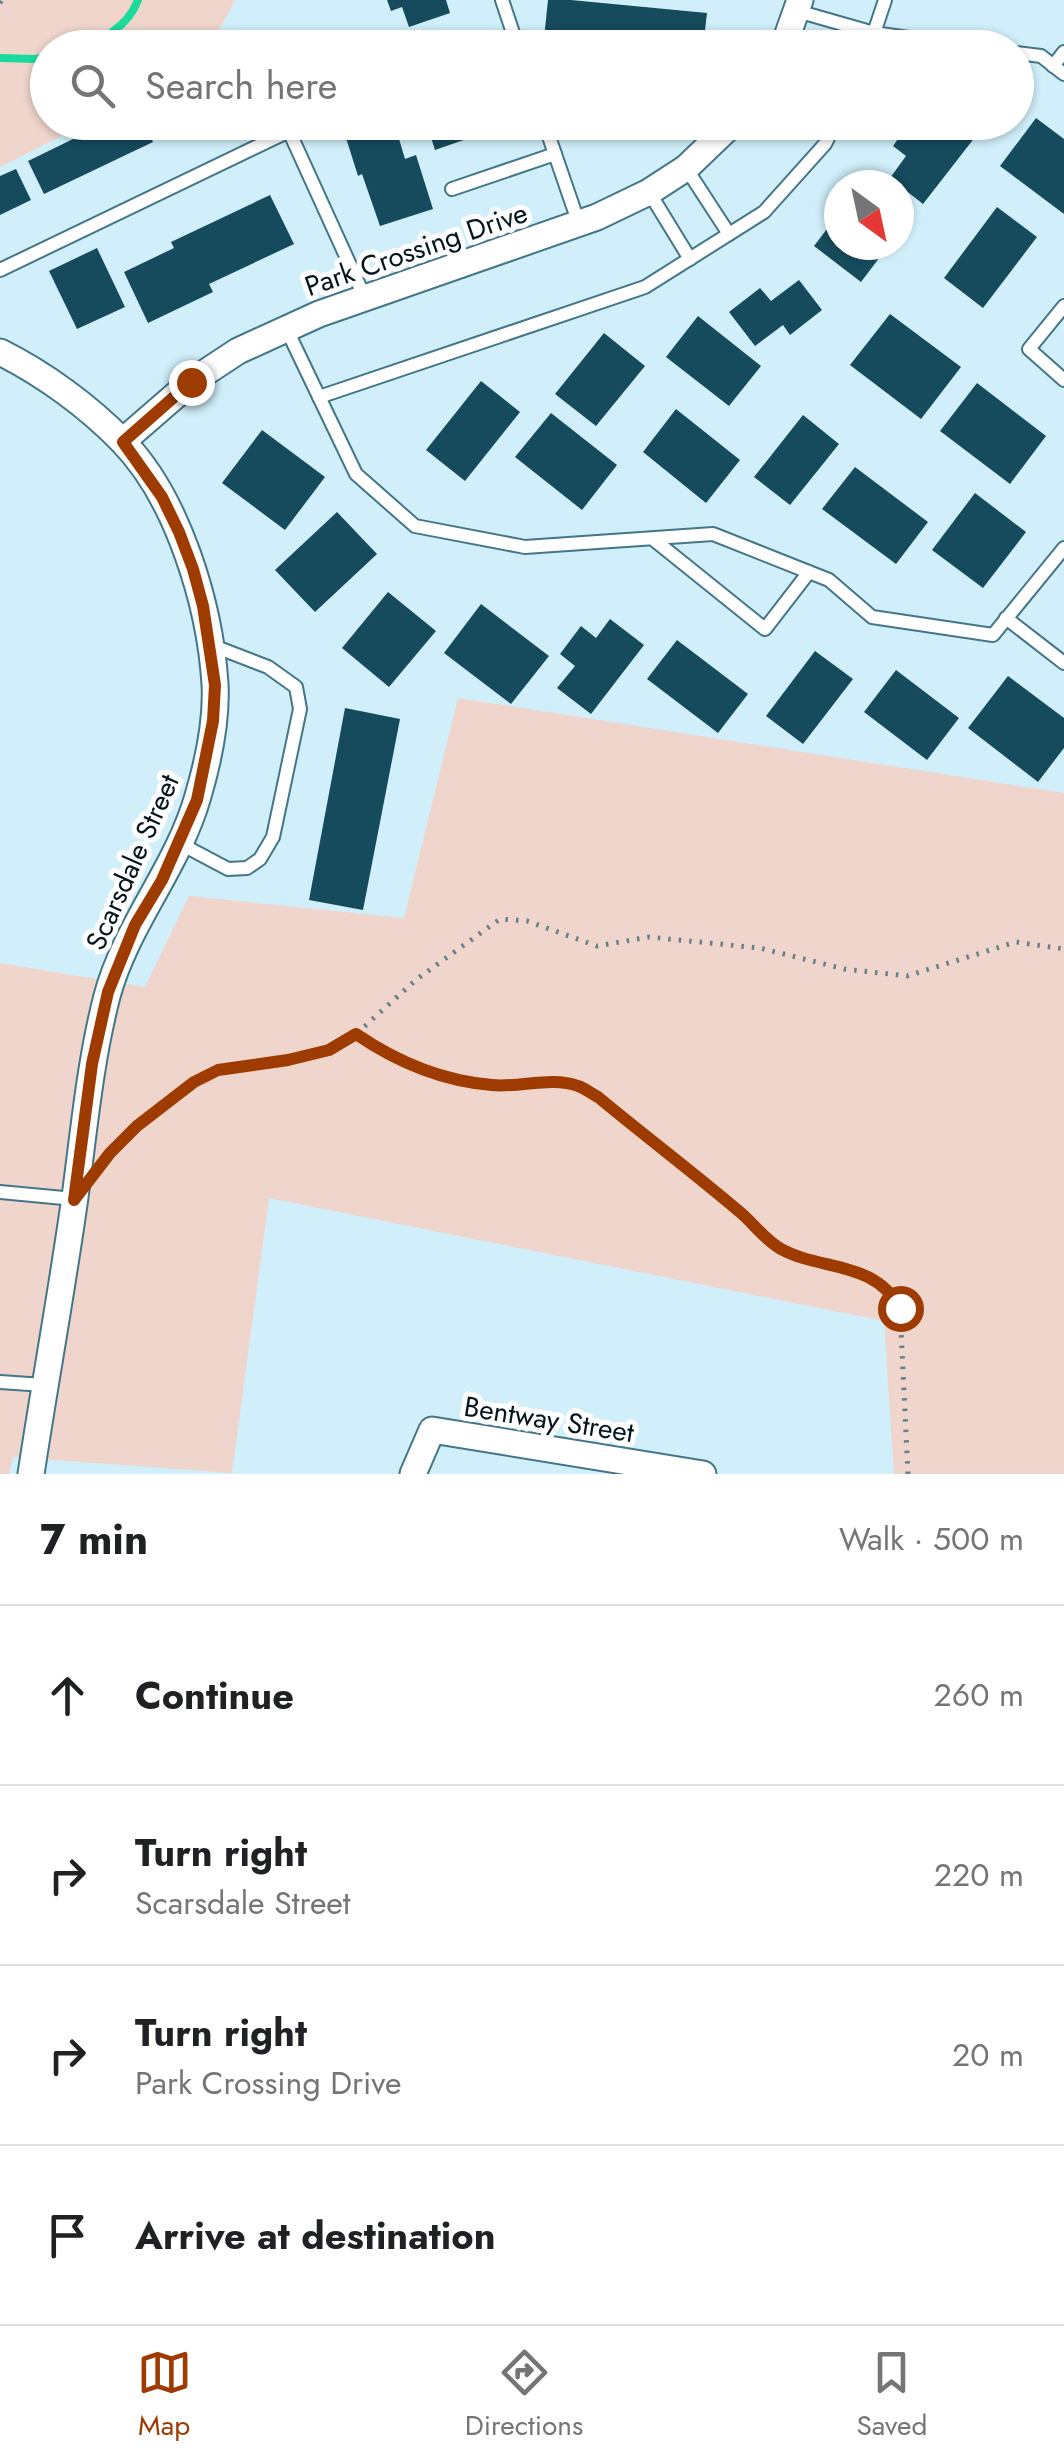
<!DOCTYPE html>
<html lang="en">
<head>
<meta charset="utf-8">
<style>
  :root { --surface:#fff; --page:#f6f6f6; --text:#202124; --muted:#757577; --line:#e0e0e0; --accent:#9e3b00 }
  body { margin:0; font-family:Jost,sans-serif; background:var(--page); color:var(--text) }
  .compass { position:absolute; left:824px; top:170px; width:90px; height:90px; border-radius:50%; background:var(--surface); box-shadow:0 2px 8px #0004; rotate:147deg }
  .stop { position:absolute; width:30px; height:30px; margin:-22px; border:8px solid #9e3b00; border-radius:50%; background:#fff }
  .stop.end { background:#9e3b00; border-color:#fff; box-shadow:0 2px 10px #0008 }
  .list { margin:0; padding:0; list-style:none }
  h2 { display:flex; justify-content:space-between; align-items:center; height:130px; margin:0; padding:0 40px; font-size:42px }
  h2 small { font-size:32px; font-weight:400; color:var(--muted) }
  .list li { display:grid; grid-template-columns:65px 1fr auto; gap:30px; align-items:center; box-sizing:border-box; height:180px; padding:0 40px; border-top:2px solid var(--line) }
  .list b { display:block; font-size:38px; white-space:nowrap }
  .list p { margin:0; font-size:32px; white-space:nowrap; color:var(--muted) }
  .list em { font-size:32px; font-style:normal; color:var(--muted) }
  .icon { flex:none; width:55px; height:55px; fill:none; stroke:currentColor; stroke-width:2; stroke-linecap:round; stroke-linejoin:round }
  .map { position:relative; flex:none; width:1064px; height:1474px; overflow:hidden }
  .search { position:absolute; background:var(--surface); box-shadow:0 2px 8px #0004; left:30px; right:30px; top:30px; height:110px; display:flex; align-items:center; gap:25px; box-sizing:border-box; padding:0 35px; border-radius:55px; color:var(--muted); font-size:38px }
  .sheet { height:850px; background:var(--surface) }
  nav { display:flex; justify-content:space-around; align-items:center; box-sizing:border-box; height:140px; border-top:2px solid var(--line); background:var(--surface); font-size:28px; color:var(--muted) }
  nav a { display:grid; justify-items:center; gap:5px }
  nav .on { color:var(--accent) }
  .map>svg:first-child { display:block }
</style>
</head>
<body>
<div class="map">
<svg width="1064" height="1474" viewBox="0 0 1064 1474">
  <rect width="100%" height="100%" fill="#d0effb"/>
  <g fill="#efd5cb">
    <polygon points="0,0 235,0 210,47 48,48 48,122 87,123 0,167"/>
    <polygon points="458,698 1064,793 1064,1474 894,1474 884,1321 269,1198 232,1473 13,1457 9,1474 0,1474 0,963 145,987 189,896 404,918"/>
  </g>
  <g fill="none" stroke-linecap="round" stroke-linejoin="round">
    <g stroke="#19dc9c" stroke-width="8">
      <path d="M78 48C103 41 129 25 138 0"/>
      <polyline points="0,58 36,59 48,56"/>
    </g>
  </g>
  <g fill="#154b5c">
    <polygon points="387,0 446,0 450,13 409,27 402,7 391,11"/>
    <polygon points="548,0 571,0 707,13 703,48 543,48"/>
    <polygon points="319,36 379,44 379,48 317,48"/>
    <polygon points="1036,118 1064,139 1064,214 1000,166"/>
    <polygon points="108,122 144,122 153,142 44,194 28,161"/>
    <polygon points="341,122 394,122 405,159 416,155 433,209 380,226 362,174 358,176"/>
    <polygon points="426,122 496,122 498,128 435,150"/>
    <polygon points="910,122 922,122 929,127 932,122 967,122 979,132 923,204 890,178 906,156 893,146"/>
    <polygon points="16,169 31,200 0,215 0,176"/>
    <polygon points="270,195 294,244 209,284 213,292 148,323 124,272 174,248 171,242"/>
    <polygon points="997,207 1037,237 983,308 944,278"/>
    <polygon points="839,213 839,245 889,245 861,282 814,246"/>
    <polygon points="97,248 125,307 77,329 49,271"/>
    <polygon points="799,280 822,310 790,335 783,325 755,346 729,312 760,288 771,301"/>
    <polygon points="890,314 961,367 921,419 850,365"/>
    <polygon points="698,316 761,366 729,406 666,357"/>
    <polygon points="604,333 645,366 596,426 555,394"/>
    <polygon points="481,381 520,412 465,481 426,450"/>
    <polygon points="977,383 1046,436 1010,484 940,431"/>
    <polygon points="676,409 740,460 706,503 643,452"/>
    <polygon points="551,413 617,465 582,510 515,457"/>
    <polygon points="803,415 839,444 790,505 754,477"/>
    <polygon points="262,430 325,477 285,530 222,483"/>
    <polygon points="855,467 928,522 896,564 822,509"/>
    <polygon points="975,493 1026,532 983,588 932,550"/>
    <polygon points="337,512 377,554 315,612 275,570"/>
    <polygon points="388,592 436,631 389,687 342,648"/>
    <polygon points="481,604 549,656 511,704 444,653"/>
    <polygon points="610,619 644,645 591,714 557,688 575,666 560,654 581,626 596,638"/>
    <polygon points="677,640 748,694 718,733 647,679"/>
    <polygon points="815,651 853,679 803,744 766,716"/>
    <polygon points="896,670 959,718 927,760 864,712"/>
    <polygon points="1008,676 1064,718 1064,748 1038,782 968,728"/>
    <polygon points="345,708 400,719 363,910 309,900"/>
  </g>
  <g fill="none" stroke-linecap="round" stroke-linejoin="round">
    <defs>
      <g id="service">
        <polyline points="502,0 518,48"/>
        <polyline points="797,11 874,33 978,48"/>
        <polyline points="869,48 885,0"/>
        <polyline points="1016,53 1041,56 1064,74"/>
        <polyline points="1053,66 1064,52"/>
        <polyline points="544,122 579,224"/>
        <polyline points="591,122 649,129"/>
        <polyline points="686,168 729,234"/>
        <polyline points="452,189 555,154"/>
        <polyline points="649,192 690,259"/>
        <polyline points="0,270 289,131 365,298"/>
        <polyline points="1064,306 1029,349 1064,380"/>
        <polyline points="286,328 356,474 415,526 525,547 713,534 829,580 872,617 993,635 1064,548"/>
        <polyline points="319,397 645,287 764,212 825,144 836,122"/>
        <polyline points="653,539 765,629 809,572"/>
        <polyline points="1006,618 1064,663"/>
        <polyline points="179,843 228,869 247,868 260,859 273,837 300,709 296,687 268,667 211,645"/>
        <polyline points="0,1192 74,1199"/>
        <polyline points="0,1382 44,1385"/>
      </g>
      <g id="minor">
        <polyline points="783,48 800,0"/>
        <path d="M0 352C44 374 88 406 122 441 178 498 210 605 215 684 217 721 208 762 198 796 178 867 126 925 107 996 90 1062 84 1130 75 1197 62 1290 45 1382 31 1474"/>
        <polyline points="123,441 191,382 238,351 319,314 597,217 649,192 686,168 734,122"/>
        <polyline points="413,1474 432,1430 703,1474"/>
      </g>
    </defs>
    <use href="#service" stroke="#437688" stroke-width="16"/>
    <use href="#minor" stroke="#437688" stroke-width="29"/>
    <g stroke="#67808a" stroke-width="5" stroke-dasharray="2.5 8" stroke-linecap="butt">
      <polyline points="0,3 2,0"/>
      <path d="M104 1162C125 1135 187 1078 220 1070 256 1060 294 1064 328 1050 338 1046 347 1039 356 1034"/>
      <path d="M908 1474 900 1309C874 1261 821 1270 781 1249 765 1240 754 1224 741 1213 694 1174 645 1136 598 1097 591 1094 585 1088 578 1086 552 1076 519 1088 492 1085 442 1081 397 1062 356 1034L417 979 500 919 527 921 597 946 649 937 760 948 844 969 907 976 1016 942 1064 949"/>
    </g>
    <use href="#service" stroke="#fff" stroke-width="12"/>
    <use href="#minor" stroke="#fff" stroke-width="25"/>
  </g>
  <g fill="none" stroke-linecap="round" stroke-linejoin="round">
    <path stroke="#9e3b00" stroke-width="12" d="M191 382 123 442 162 497 179 532 193 569 203 606 215 685 213 721 197 800 162 880 135 925 108 992 92 1064 74 1200 110 1153 137 1126 194 1082 218 1070 288 1060 329 1050 356 1034C397 1062 442 1081 492 1085 519 1088 552 1076 578 1086 584 1088 591 1093 598 1097 645 1136 694 1173 741 1213 754 1224 765 1240 781 1249 821 1271 874 1260 900 1308"/>
  </g>
  <g text-anchor="middle" stroke-width="10" stroke-linejoin="round" paint-order="stroke">
    <g font-size="28" fill="#02151c" stroke="#fff">
      <text transform="translate(416 249) rotate(-19)" y="10">Park Crossing Drive</text>
      <text transform="translate(132 862) rotate(-66)" y="10">Scarsdale Street</text>
      <text transform="translate(549 1419) rotate(9)" y="10">Bentway Street</text>
    </g>
  </g>
</svg>
<svg class="compass" viewBox="-18 -18 36 36"><path d="M0-13l5 13h-10z" fill="#e53935"/><path d="M0 13l5-13h-10z" fill="#757577"/></svg>
<div class="stop" style="left:900px;top:1308px"></div>
<div class="stop end" style="left:191px;top:382px"></div>
<div class="search"><svg class="icon" aria-label="search" viewBox="0 0 24 24"><circle cx="10" cy="10" r="6"/><path d="M15 15l6 6"/></svg>Search here</div>
</div>
<section class="sheet">
<h2>7 min<small>Walk · 500 m</small></h2>
<ul class="list">
<li><svg class="icon" aria-label="ahead" viewBox="0 0 24 24"><path d="M12 20V5M6 11l6-6 6 6"/></svg><div><b>Continue</b></div><em>260 m</em></li>
<li><svg class="icon" aria-label="right" viewBox="0 0 24 24"><path d="M7 20v-9h11M14 6l5 5-5 5"/></svg><div><b>Turn right</b><p>Scarsdale Street</p></div><em>220 m</em></li>
<li><svg class="icon" aria-label="right" viewBox="0 0 24 24"><path d="M7 20v-9h11M14 6l5 5-5 5"/></svg><div><b>Turn right</b><p>Park Crossing Drive</p></div><em>20 m</em></li>
<li><svg class="icon" aria-label="arrive" viewBox="0 0 24 24"><path d="M6 21V4h12l-3 4 3 4H6"/></svg><div><b>Arrive at destination</b></div></li>
</ul>
</section>
<nav>
<a class="on"><svg class="icon" aria-label="map" viewBox="0 0 24 24"><path d="M3 6l6-2 6 2 6-2v14l-6 2-6-2-6 2zM9 4v14M15 6v14"/></svg>Map</a>
<a><svg class="icon" aria-label="directions" viewBox="0 0 24 24"><path d="M12 3l9 9-9 9-9-9zM9 14v-3h6M13 9l2 2-2 2"/></svg>Directions</a>
<a><svg class="icon" aria-label="saved" viewBox="0 0 24 24"><path d="M7 4h10v16l-5-4-5 4z"/></svg>Saved</a>
</nav>
</body>
</html>
